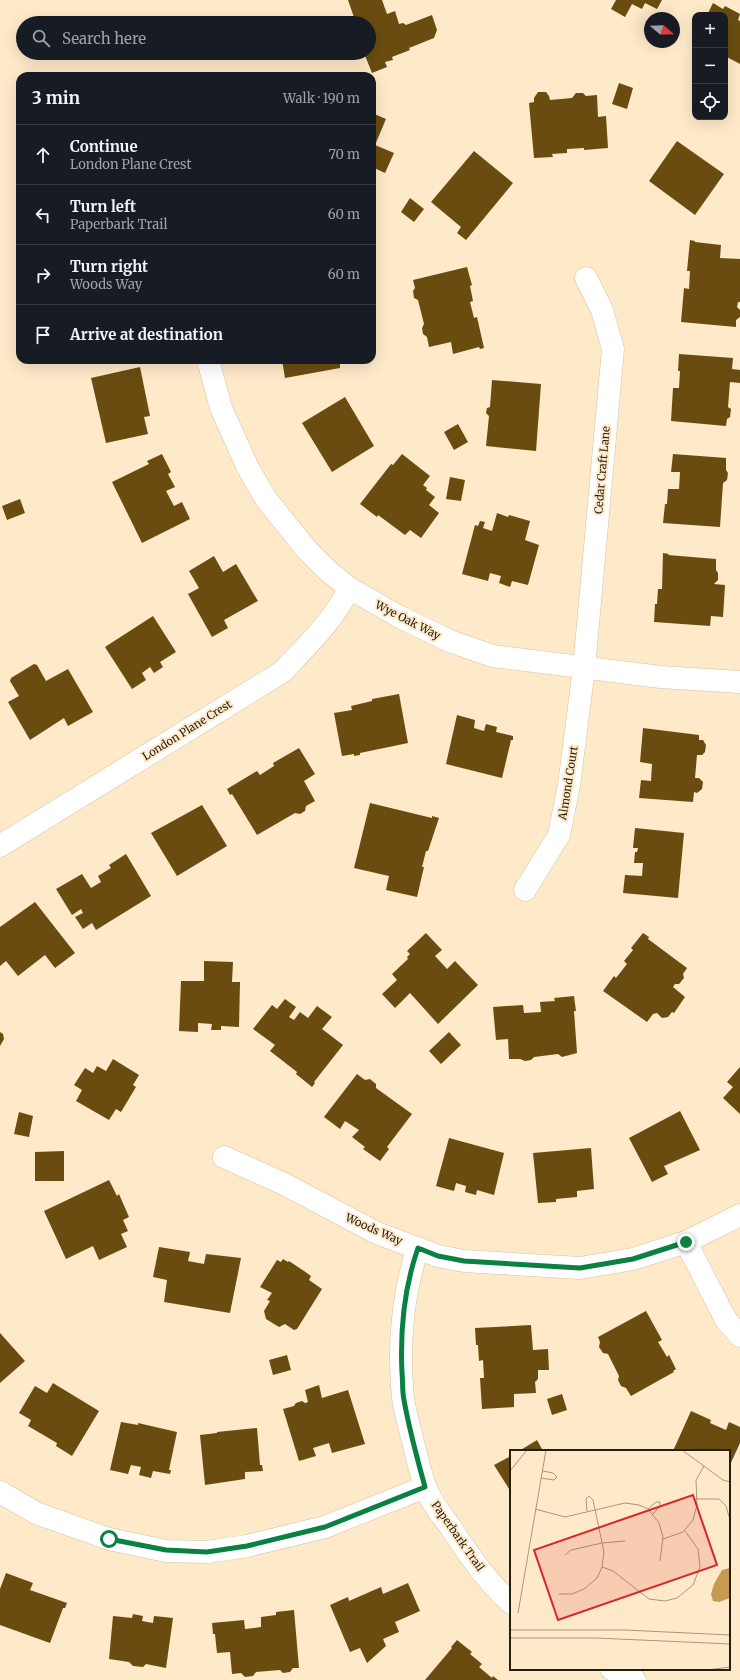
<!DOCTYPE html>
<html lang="en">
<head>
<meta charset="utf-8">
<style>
  :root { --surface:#171b24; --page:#242831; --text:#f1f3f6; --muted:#9ea1a6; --line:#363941 }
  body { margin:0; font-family:Merriweather,serif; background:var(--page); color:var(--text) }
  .controls { position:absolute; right:12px; top:12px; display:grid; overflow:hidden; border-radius:8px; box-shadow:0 4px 16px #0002 }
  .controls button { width:36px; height:36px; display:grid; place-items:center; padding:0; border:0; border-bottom:1px solid var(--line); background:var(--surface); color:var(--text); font:20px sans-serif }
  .compass { position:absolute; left:644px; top:12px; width:36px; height:36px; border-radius:50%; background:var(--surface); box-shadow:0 4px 16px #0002; rotate:109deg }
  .stop { position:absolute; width:12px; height:12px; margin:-9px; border:3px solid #0b8043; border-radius:50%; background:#fff }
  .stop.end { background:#0b8043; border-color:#fff; box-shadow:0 1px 4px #0008 }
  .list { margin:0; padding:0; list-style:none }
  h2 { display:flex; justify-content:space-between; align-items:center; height:52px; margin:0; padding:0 16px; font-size:17px }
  h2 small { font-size:13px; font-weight:400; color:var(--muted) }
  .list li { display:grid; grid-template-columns:26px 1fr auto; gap:12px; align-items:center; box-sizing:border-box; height:60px; padding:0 16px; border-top:1px solid var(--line) }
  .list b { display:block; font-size:15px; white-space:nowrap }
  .list p { margin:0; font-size:13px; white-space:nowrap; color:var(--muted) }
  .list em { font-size:13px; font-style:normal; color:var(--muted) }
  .icon { flex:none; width:22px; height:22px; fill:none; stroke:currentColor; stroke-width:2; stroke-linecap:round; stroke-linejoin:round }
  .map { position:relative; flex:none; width:740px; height:1680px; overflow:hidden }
  .search { position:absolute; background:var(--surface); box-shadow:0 4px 16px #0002; left:16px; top:16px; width:360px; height:44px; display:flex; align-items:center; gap:10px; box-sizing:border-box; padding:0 14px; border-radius:22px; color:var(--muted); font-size:15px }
  .panel { position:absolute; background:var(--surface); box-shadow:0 4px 16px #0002; left:16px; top:72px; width:360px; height:292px; border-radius:12px }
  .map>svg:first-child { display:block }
</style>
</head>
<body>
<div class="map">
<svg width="740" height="1680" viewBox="0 0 740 1680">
  <rect width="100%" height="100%" fill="#fee9c8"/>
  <g fill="#6b4c10">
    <polygon points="348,0 382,0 387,14 395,11 399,24 403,23 406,25 432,15 437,30 434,38 409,48 410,50 392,57 393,60 385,62 387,67 372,73 364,53 369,53 369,23 356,23"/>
    <polygon points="616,0 662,0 657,9 645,3 642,9 632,4 625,17 611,9"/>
    <polygon points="713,3 723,9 725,6 740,14 738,20 740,21 740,64 725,56 725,15 707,15"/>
    <polygon points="619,83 633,88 627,109 612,104"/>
    <polygon points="538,92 546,92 549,96 550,100 572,98 576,93 583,93 586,96 597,95 598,117 606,116 608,148 584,150 584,148 567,149 567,153 552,154 553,157 534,158 529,103 534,102 534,98"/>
    <polygon points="372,113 386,119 375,145 394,153 385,173 372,167"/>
    <polygon points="677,141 724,174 695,215 649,181"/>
    <polygon points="474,151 513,183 466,240 457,233 461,227 431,202"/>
    <polygon points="410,198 424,209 414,222 401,212"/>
    <polygon points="690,240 695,241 695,242 721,245 720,258 740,259 740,302 738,302 737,307 740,310 740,317 736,320 736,327 681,322 684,288 689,289 690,271 687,271"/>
    <polygon points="467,267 472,285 470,286 473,301 470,302 474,318 477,317 484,348 480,349 479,347 453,354 451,342 429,347 427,337 423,334 422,328 424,324 418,300 414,298 413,291 415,288 413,280"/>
    <polygon points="679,354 733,358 732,369 740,370 740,383 730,382 728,407 731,409 730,417 727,419 726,426 671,421 673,388 679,388 680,371 678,371"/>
    <polygon points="282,360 340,360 340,368 285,378"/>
    <polygon points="140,367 150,416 144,417 148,434 106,443 91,378"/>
    <polygon points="492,380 541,384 536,451 486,446 489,416 486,413 487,408 490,407"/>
    <polygon points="345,397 374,446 332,472 302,423"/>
    <polygon points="458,424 468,442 454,450 444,432"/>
    <polygon points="162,454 171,472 168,474 175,487 166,491 174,506 182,502 190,519 142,543 112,482 149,464 147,461"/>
    <polygon points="402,454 430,476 423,485 427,488 426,490 435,497 429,505 439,513 421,538 410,530 405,535 378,515 377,517 360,504 391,464 393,465"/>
    <polygon points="673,454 726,458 726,470 728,473 727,480 723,483 720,527 663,523 665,504 667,504 668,489 679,489 680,472 671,472"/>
    <polygon points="450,477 465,480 461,501 446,499"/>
    <polygon points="20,499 25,513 7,520 2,506"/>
    <polygon points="497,513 508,517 509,515 530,521 525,540 539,545 528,585 512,581 510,587 499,583 501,576 490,573 488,581 462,574 475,525 478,526 480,521 485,522 483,528 492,531"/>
    <polygon points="663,553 669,554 668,555 716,559 716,570 718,573 718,580 714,584 725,585 723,617 711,616 710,626 654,622 655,604 657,604 658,589 662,589"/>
    <polygon points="214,556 223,572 236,564 258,601 224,620 228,628 212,637 188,594 199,588 189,571"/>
    <polygon points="153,616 176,652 160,662 163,667 154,673 150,667 142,673 146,680 132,689 105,647"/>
    <polygon points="34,664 37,665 46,681 68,669 93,712 68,726 64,718 30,740 8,702 19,696 10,681 11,678"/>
    <polygon points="399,694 408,743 360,753 360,755 354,756 354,754 342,756 334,713 352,710 351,706 372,701 372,699"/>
    <polygon points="457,715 475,720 474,728 484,731 486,724 497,727 496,732 513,736 513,740 511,740 502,778 446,764"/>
    <polygon points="643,728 699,735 699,740 703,740 706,745 705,752 702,755 697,755 695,778 699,778 703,782 702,789 697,793 694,792 693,802 639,798 641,780 651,781 652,764 640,762"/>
    <polygon points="299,748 315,774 304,781 315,801 306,806 305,811 300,814 295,813 257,835 232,794 230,795 227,789 257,771 260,775 274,766 273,763"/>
    <polygon points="370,803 432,818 432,816 439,818 428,851 426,851 422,867 424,867 417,897 386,890 389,876 354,868"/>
    <polygon points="202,805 227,846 177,876 151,833"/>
    <polygon points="635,828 684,833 678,898 623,893 625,875 642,876 643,863 634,863 635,852 637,852 638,848 633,848"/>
    <polygon points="126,854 151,896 96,930 92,923 83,929 75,917 83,913 81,909 72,915 56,889 82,874 91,888 101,882 98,876 111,868 109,865"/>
    <polygon points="35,902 75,953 55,968 45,955 18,976 6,961 0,966 0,927"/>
    <polygon points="426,933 442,950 435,956 447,969 455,961 478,985 438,1024 410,993 395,1008 382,994 397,980 392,974 408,959 407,957 410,954 407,951"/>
    <polygon points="643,933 649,937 648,939 687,968 683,974 684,978 679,984 675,984 673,987 685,997 674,1013 672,1012 668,1017 662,1018 657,1013 653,1014 647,1022 603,991 614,976 616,978 627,964 624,961 633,950 631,948"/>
    <polygon points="204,961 233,962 232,982 240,982 239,1027 221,1026 221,1030 211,1030 212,1024 198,1023 198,1032 179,1031 181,981 204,981"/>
    <polygon points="574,996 576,1011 574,1011 577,1053 562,1057 558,1054 534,1057 531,1060 525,1061 520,1059 509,1059 508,1039 496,1040 493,1007 523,1005 524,1013 541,1012 540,1002 555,1001 554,998"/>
    <polygon points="285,999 296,1007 289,1017 294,1020 300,1012 308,1018 317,1006 332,1017 322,1029 343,1045 314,1082 315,1083 312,1087 296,1074 297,1072 270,1051 275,1045 253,1029 272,1005 277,1009"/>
    <polygon points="0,1032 3,1034 4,1039 0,1046"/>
    <polygon points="449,1032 461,1045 441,1064 429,1051"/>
    <polygon points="113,1059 139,1075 133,1085 136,1087 121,1112 116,1109 109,1120 76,1101 82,1090 74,1085 85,1068 93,1073 97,1066 106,1071"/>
    <polygon points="740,1067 740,1114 723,1098 733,1087 727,1082"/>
    <polygon points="357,1074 365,1080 370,1079 376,1084 376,1088 412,1114 387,1147 389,1149 380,1161 363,1149 365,1147 352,1137 359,1130 345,1121 340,1129 324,1117"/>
    <polygon points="680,1111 700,1150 664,1166 668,1174 652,1182 629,1138"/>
    <polygon points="19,1112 33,1116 29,1137 14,1134"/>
    <polygon points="449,1138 504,1153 494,1195 477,1190 476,1195 465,1192 466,1186 456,1183 454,1191 436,1186"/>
    <polygon points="591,1148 594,1189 577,1191 577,1197 556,1199 556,1202 538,1203 533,1153"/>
    <polygon points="64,1151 64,1181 35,1181 35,1152"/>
    <polygon points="109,1180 117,1196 119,1194 129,1217 123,1220 128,1231 121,1234 127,1247 99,1260 93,1246 66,1259 44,1211"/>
    <polygon points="159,1247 190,1252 188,1261 204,1264 206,1254 241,1258 230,1313 164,1302 167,1280 153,1277"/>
    <polygon points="283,1259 288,1262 289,1261 304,1271 311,1276 309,1280 322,1289 297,1329 294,1330 285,1324 279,1327 266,1319 264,1311 270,1301 267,1300 272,1293 260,1287 277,1260 281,1262"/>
    <polygon points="646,1311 662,1340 658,1342 667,1357 669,1355 676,1369 673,1371 674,1372 631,1396 626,1388 621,1386 618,1380 619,1376 608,1354 603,1353 599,1347 600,1342 598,1337"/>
    <polygon points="531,1325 533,1350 548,1349 549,1370 538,1370 538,1379 535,1382 536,1393 514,1394 514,1407 482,1409 480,1378 484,1378 483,1360 479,1361 478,1345 476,1345 475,1328"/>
    <polygon points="0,1333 25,1361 0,1383"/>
    <polygon points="287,1355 291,1370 273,1375 269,1360"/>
    <polygon points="53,1383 99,1411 72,1456 56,1446 57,1443 28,1426 31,1420 19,1413 35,1386 47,1393"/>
    <polygon points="319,1385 322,1398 348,1390 365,1444 332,1453 329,1443 313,1448 316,1456 299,1461 283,1409 294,1406 296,1403 302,1401 305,1403 308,1402 305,1390"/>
    <polygon points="562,1394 567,1410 552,1415 547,1399"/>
    <polygon points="691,1411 711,1420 710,1423 726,1430 729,1422 740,1427 740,1443 729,1467 729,1451 673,1451"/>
    <polygon points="121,1422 138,1425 138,1423 177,1432 169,1470 171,1470 170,1474 153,1471 151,1478 139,1475 141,1467 131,1465 128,1474 110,1470"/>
    <polygon points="257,1428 260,1465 262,1465 263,1471 245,1472 245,1479 205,1485 200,1435 217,1433 217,1432"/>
    <polygon points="537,1440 543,1451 519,1451"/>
    <polygon points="511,1456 511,1492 494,1465"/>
    <polygon points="6,1573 33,1583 30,1590 67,1603 65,1608 63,1608 50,1643 0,1625 0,1589"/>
    <polygon points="408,1583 420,1611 395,1622 399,1632 383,1639 386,1646 367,1663 360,1648 350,1652 330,1605 348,1597 349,1601 381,1587 383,1594"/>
    <polygon points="294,1610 299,1668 293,1668 290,1672 283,1673 280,1670 256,1672 253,1676 245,1677 241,1673 232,1674 230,1652 217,1653 215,1634 213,1634 212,1623 244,1620 245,1629 261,1627 261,1617 276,1615 276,1612"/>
    <polygon points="133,1614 143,1616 142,1621 153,1623 154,1616 173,1618 166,1668 146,1664 143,1667 133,1666 129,1662 109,1659 113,1616 132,1618"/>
    <polygon points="457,1640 472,1652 470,1654 482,1664 479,1667 492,1678 493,1676 498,1680 425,1680 452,1648 451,1647"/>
  </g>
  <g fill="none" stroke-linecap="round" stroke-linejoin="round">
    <defs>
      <g id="street">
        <polyline points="208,360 221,408 248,468 266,499 307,550 327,570 349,588 398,616 452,642 493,656 661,677 740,682"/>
        <path d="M0 846 282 672C305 648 336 618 349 588"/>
        <polyline points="525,890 559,835 569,785 584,668 613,349 602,310 586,278"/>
        <polyline points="224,1157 284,1184 377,1233 438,1256 464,1261 580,1268 633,1259 686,1242 740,1215"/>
        <polyline points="686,1242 726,1320 740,1336"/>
        <path d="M418 1248C402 1295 398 1349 403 1398 405 1413 410 1428 413 1442 417 1457 420 1472 425 1486 430 1500 440 1513 449 1525 467 1552 486 1581 511 1603"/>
        <polyline points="0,1492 36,1513 109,1539 166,1551 207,1552 247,1546 325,1527 425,1487"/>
        <polyline points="611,1669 635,1680"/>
      </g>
    </defs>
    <use href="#street" stroke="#d7c2a2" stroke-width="23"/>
    <use href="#street" stroke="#fff" stroke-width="22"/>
  </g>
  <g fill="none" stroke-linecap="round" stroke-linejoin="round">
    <path stroke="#0b8043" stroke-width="5" d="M109 1539 166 1550 207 1552 247 1546 325 1527 425 1487C417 1458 409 1429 404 1400 402 1391 403 1382 402 1373 400 1331 404 1288 418 1248L438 1256 464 1261 580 1268 633 1259 686 1242"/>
  </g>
  <g text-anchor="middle" stroke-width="4" stroke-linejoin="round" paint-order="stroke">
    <g font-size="11" fill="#261e12" stroke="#fee9c8">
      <text transform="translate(602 470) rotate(-85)" y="4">Cedar Craft Lane</text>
      <text transform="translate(408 620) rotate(27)" y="4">Wye Oak Way</text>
      <text transform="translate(187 730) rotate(-32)" y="4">London Plane Crest</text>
      <text transform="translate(568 783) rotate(-81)" y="4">Almond Court</text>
      <text transform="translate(374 1229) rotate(24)" y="4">Woods Way</text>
      <text transform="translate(458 1536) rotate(55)" y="4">Paperbark Trail</text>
    </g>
  </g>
  <g transform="translate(510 1450)">
    <rect width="220" height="220" fill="#fee9c8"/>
    <path d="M220 118V148L209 152 203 151 201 144 204 134 212 120Z" fill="#c59a51"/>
    <path fill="none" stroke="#a8987f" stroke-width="1" d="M172 0 213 30 220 32M0 21 17 0M31 28 44 30 47 27 43 23 33 21M186 49H209L216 56 220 70M25 59 55 67 115 53 129 55 138 59 149 73 153 87 150 111M138 59 146 52H150V56L143 64M153 89 173 82 183 70 187 55 186 30 194 16M55 105 61 100 92 93 115 91M92 117 103 121 139 149 155 151 167 148 183 135 190 117 188 99 175 81M49 144H62L74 139 87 128 92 117 94 102 83 50 79 46 76 49 77 61M8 163 36 0M0 180H115L220 185M0 188H86L220 194M197 220 220 217"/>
    <path fill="#d62828" fill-opacity="0.15" stroke="#d62828" stroke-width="2" d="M183 45 207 115 48 170 24 100Z"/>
    <rect width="220" height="220" fill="none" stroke="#261e12" stroke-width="2"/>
  </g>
</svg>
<div class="controls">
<button>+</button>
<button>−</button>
<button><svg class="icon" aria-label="locate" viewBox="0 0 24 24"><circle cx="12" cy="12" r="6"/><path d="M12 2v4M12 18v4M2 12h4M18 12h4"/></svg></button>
</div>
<svg class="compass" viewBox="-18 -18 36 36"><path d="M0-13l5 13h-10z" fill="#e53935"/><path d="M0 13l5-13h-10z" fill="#9ea1a6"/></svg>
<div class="stop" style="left:109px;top:1539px"></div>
<div class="stop end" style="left:686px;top:1242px"></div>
<div class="search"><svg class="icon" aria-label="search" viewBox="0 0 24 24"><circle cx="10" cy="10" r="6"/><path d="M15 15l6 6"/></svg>Search here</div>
<section class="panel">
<h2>3 min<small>Walk · 190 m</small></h2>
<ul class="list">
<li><svg class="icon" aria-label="ahead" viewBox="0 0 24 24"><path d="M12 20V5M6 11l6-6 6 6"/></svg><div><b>Continue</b><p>London Plane Crest</p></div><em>70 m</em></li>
<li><svg class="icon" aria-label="left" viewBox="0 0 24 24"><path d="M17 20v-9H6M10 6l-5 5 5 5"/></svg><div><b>Turn left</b><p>Paperbark Trail</p></div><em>60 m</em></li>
<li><svg class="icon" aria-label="right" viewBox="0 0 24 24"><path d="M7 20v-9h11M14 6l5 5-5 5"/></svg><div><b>Turn right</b><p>Woods Way</p></div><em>60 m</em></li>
<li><svg class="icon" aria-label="arrive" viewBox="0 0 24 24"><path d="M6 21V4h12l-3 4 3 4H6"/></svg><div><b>Arrive at destination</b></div></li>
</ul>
</section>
</div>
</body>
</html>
